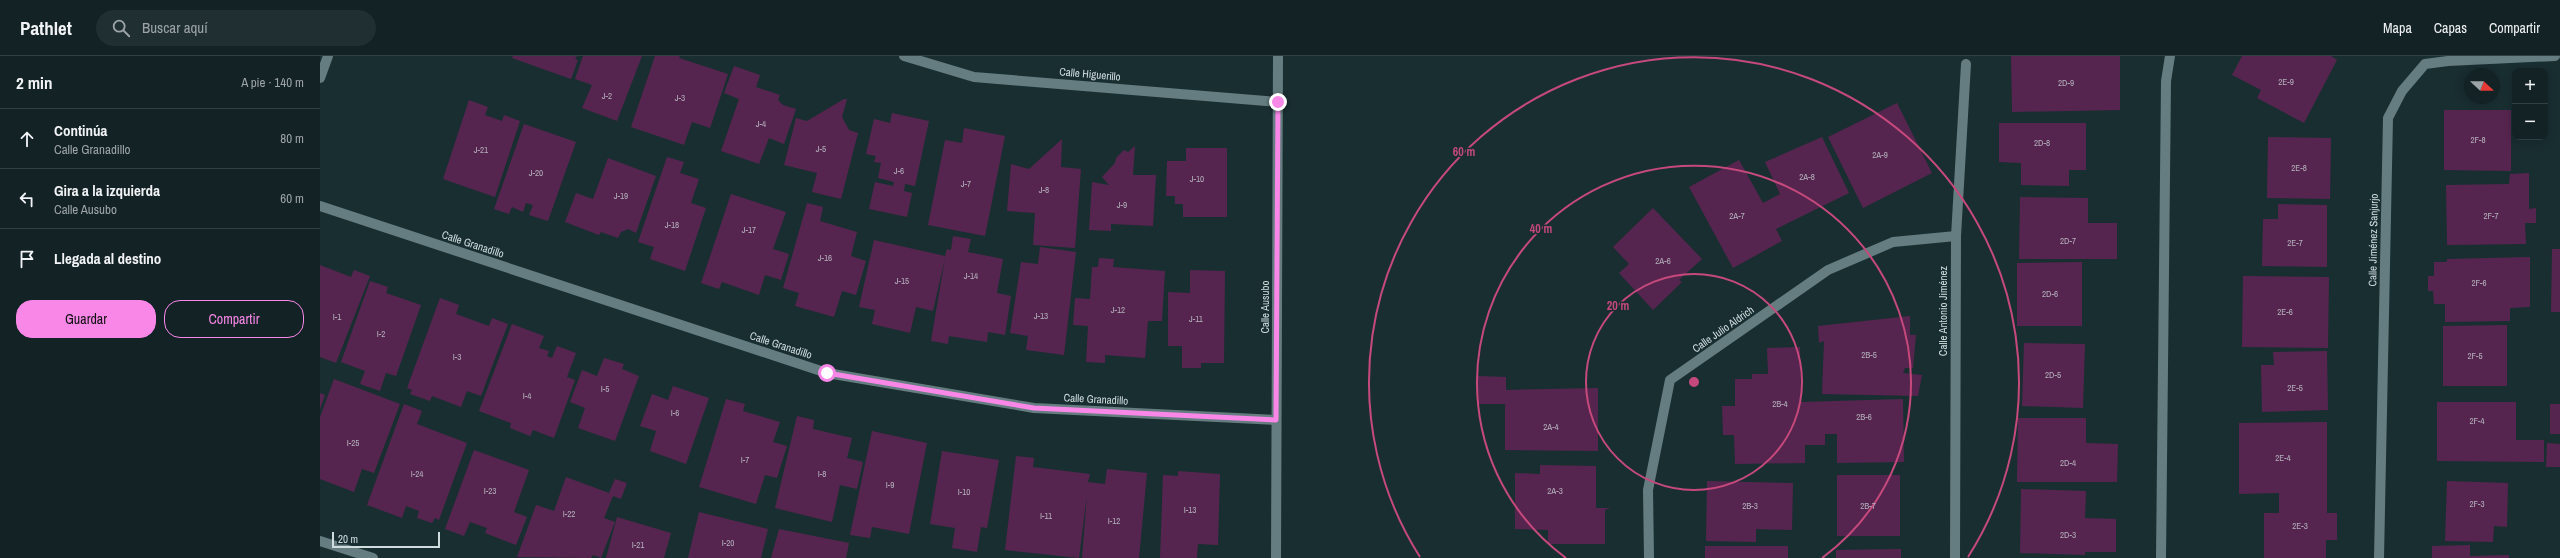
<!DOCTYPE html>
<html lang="es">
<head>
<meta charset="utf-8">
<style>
  :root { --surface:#132225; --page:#202f32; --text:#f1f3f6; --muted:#9da4a7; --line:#323f42; --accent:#f987e8 }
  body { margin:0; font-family:"Archivo Narrow",sans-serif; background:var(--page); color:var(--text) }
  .controls { position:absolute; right:12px; top:12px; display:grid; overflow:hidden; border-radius:8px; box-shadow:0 2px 10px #0003 }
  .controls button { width:36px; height:36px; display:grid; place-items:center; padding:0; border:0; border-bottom:1px solid var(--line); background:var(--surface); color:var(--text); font:20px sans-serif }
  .compass { position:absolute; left:2144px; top:12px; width:36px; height:36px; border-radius:50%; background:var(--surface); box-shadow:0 2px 10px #0003; rotate:112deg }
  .scale { position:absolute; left:12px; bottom:10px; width:108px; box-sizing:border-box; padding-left:4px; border:2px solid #d0dddf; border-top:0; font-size:11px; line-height:14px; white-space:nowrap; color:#d0dddf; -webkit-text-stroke:3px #192e31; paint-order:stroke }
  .stop { position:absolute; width:12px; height:12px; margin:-9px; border:3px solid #f987e8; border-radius:50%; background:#fff }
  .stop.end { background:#f987e8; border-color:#fff; box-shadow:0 1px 4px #0008 }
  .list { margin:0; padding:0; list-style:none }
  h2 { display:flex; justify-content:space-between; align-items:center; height:52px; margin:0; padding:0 16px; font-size:17px }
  h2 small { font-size:13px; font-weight:400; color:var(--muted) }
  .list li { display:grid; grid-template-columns:26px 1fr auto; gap:12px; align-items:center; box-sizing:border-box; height:60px; padding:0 16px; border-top:1px solid var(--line) }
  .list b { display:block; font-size:15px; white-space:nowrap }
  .list p { margin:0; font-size:13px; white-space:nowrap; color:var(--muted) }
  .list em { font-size:13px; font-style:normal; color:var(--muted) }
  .actions { display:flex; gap:8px; padding:12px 16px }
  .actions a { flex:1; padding:9px 0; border:1px solid var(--accent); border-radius:16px; text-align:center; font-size:14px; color:var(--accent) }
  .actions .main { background:var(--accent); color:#111 }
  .icon { flex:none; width:22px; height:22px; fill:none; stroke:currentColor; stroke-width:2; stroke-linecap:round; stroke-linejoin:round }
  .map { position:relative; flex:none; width:2240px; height:502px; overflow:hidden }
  header { display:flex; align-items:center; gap:24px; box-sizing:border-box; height:56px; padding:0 20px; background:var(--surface); border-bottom:1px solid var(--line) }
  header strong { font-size:19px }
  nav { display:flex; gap:22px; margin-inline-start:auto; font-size:14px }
  .search { width:280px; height:36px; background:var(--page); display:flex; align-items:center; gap:10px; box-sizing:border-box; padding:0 14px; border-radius:22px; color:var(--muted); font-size:15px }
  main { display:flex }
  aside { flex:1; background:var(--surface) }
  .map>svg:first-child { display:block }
</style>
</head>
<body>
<header>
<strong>Pathlet</strong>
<div class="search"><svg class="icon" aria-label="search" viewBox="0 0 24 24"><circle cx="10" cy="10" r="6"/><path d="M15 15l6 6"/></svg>Buscar aquí</div>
<nav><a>Mapa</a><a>Capas</a><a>Compartir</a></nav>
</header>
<main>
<aside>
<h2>2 min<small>A pie · 140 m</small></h2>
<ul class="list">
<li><svg class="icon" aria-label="ahead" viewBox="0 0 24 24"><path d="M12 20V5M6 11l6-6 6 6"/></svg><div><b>Continúa</b><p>Calle Granadillo</p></div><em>80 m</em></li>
<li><svg class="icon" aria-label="left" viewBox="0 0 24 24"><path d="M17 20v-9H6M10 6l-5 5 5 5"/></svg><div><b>Gira a la izquierda</b><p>Calle Ausubo</p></div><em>60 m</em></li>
<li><svg class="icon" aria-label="arrive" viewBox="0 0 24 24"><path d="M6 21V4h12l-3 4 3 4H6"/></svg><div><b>Llegada al destino</b></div></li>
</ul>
<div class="actions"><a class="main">Guardar</a><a>Compartir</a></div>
</aside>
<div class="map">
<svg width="2240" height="502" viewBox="0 0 2240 502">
  <rect width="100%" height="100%" fill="#192e31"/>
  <g fill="#56254f">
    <polygon points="193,0 257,0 255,3 258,4 251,23 192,2"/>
    <polygon points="263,0 322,0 297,65 262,52 272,29 255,23"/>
    <polygon points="335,0 360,0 359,2 408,18 390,72 372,66 364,89 311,71"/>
    <polygon points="1691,0 1800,0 1800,54 1692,56"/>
    <polygon points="1922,0 2011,0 2017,4 1984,67 1937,42 1941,34 1912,19"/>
    <polygon points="414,10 440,19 436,31 460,39 458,44 463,49 476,53 464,88 449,82 439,108 401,95 419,43 404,37"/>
    <polygon points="524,43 527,43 522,61 529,74 538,77 521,143 492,136 497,117 464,109 476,62 487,65"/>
    <polygon points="149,44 168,51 165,59 182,65 184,59 200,65 175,141 123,123"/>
    <polygon points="1577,47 1612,117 1543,152 1508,81"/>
    <polygon points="2124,54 2191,54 2191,115 2124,114"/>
    <polygon points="572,57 609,65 595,130 585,128 584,135 592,137 587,161 549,153 555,126 573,130 574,126 558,122 561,107 554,106 556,100 546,98 554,63 570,67"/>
    <polygon points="1679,67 1766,67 1766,114 1749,114 1749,130 1701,129 1701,107 1679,106"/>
    <polygon points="204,68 256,86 228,165 209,159 213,149 206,147 203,156 192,151 189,158 174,153"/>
    <polygon points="644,72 685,80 665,180 608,169 625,84 642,87"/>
    <polygon points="1502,81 1529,137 1456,173 1462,185 1413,212 1369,131 1419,104 1443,147 1460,138 1445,106"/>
    <polygon points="1948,81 2011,82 2010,143 1947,142"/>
    <polygon points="742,83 741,111 761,113 755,192 713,189 715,157 687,155 691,108 709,113"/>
    <polygon points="815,90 813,119 836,119 833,170 791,168 791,175 769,174 772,126 789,129 782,121 795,107 796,102 804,94 808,96"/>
    <polygon points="866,92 907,92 907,161 863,161 863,148 855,148 855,140 846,140 847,105 866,105"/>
    <polygon points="347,101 364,106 360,117 379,123 371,147 386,152 365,215 330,203 334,191 318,186"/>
    <polygon points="288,102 336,120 316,177 308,173 301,176 298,182 281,176 279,179 245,166 256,137 273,143"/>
    <polygon points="2209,117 2209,153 2216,152 2216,167 2205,167 2206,188 2127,189 2126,129 2189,128 2190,118"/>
    <polygon points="411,138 466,156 453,193 469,198 461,224 445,219 439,239 402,226 399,233 381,227"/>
    <polygon points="1700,141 1768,142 1768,167 1797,167 1797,203 1699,203"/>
    <polygon points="487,147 503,151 500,165 537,176 531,200 546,205 536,239 522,235 514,261 475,250 479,237 463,232"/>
    <polygon points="1958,148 2007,149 2007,211 1942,210 1943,163 1958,163"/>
    <polygon points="1333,152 1382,203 1359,224 1362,226 1333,254 1299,217 1309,208 1293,191"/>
    <polygon points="633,180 651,183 648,196 683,203 677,237 691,240 685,279 668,276 667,286 629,280 628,288 611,285 625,202 613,255 596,251 590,277 552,268 555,254 539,251 554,184 625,200 627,193 631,194"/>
    <polygon points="720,191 756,196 744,299 706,294 708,280 690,277 701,206 718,208"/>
    <polygon points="2232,193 2240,193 2240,256 2231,256"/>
    <polygon points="2210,201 2210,251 2190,252 2190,265 2125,266 2125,248 2114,248 2113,235 2108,235 2108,220 2114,220 2114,206 2127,206 2127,203"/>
    <polygon points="779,202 794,203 793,211 845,215 842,265 828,265 825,302 785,299 785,307 766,306 768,270 753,269 755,242 770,243 772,211 778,211"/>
    <polygon points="1762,206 1762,270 1697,270 1697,207"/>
    <polygon points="0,209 31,221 34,214 50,220 16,307 0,301"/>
    <polygon points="870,214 905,215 904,307 881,307 881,312 862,312 862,290 848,290 848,236 870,237"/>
    <polygon points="1923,220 2009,221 2008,292 1922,291"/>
    <polygon points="50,225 68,231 66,237 101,249 76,320 66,317 60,335 40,328 45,315 21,306"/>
    <polygon points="120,242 139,249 136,258 169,270 172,262 188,268 161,340 147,335 141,351 112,340 110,345 90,338 92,334 87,332"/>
    <polygon points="1590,260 1590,279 1596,279 1593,312 1585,312 1583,317 1602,319 1598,340 1502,338 1504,285 1499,287 1498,270"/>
    <polygon points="192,268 224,280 219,292 229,295 227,300 232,302 237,290 256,297 247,321 255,324 234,382 213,374 210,380 190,372 191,367 159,355"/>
    <polygon points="2187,269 2187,330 2123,330 2123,270"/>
    <polygon points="1704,287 1765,288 1763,352 1702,350"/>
    <polygon points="1480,291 1481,346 1583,343 1584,406 1517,407 1517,378 1505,378 1505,389 1485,389 1485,407 1415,408 1414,379 1403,379 1402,350 1415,350 1415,323 1432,323 1432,318 1448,318 1447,292"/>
    <polygon points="2007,295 2008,354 1942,356 1941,309 1954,309 1953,296"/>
    <polygon points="284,302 304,308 302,313 319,320 295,385 258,372 265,352 250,346 262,314 277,320"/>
    <polygon points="1157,320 1186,321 1186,334 1278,332 1278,395 1185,394 1185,348 1157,348"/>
    <polygon points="14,323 80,348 54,417 42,413 34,436 0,423 0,361"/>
    <polygon points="353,330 389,342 366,408 330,395 336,375 320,370 332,338 348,344"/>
    <polygon points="0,337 5,339 0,353"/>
    <polygon points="406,343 425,348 423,355 460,366 453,386 467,390 457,422 445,419 436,448 379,431"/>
    <polygon points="2117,346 2196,346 2196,384 2224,384 2224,406 2117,405"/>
    <polygon points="84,348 102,355 97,368 147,387 119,464 115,462 112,467 97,462 99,455 86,450 82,462 47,449"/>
    <rect x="2230" y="348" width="10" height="30"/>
    <polygon points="477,360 494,364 493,373 532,382 527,402 543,406 537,433 520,429 512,466 455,452"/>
    <polygon points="1698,362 1766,362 1766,387 1798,388 1797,426 1697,426"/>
    <polygon points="2007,366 2007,457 2017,457 2017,484 2006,484 2006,502 1944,502 1944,457 1959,457 1959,437 1919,438 1919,367"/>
    <polygon points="552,375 607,387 589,478 552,471 550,482 530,479"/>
    <polygon points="2227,387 2240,388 2240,411 2226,411"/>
    <polygon points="154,394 209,414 194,456 207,461 196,489 165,477 167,472 150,466 144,480 125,473"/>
    <polygon points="622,395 679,404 667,472 661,471 657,496 632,492 635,472 610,468"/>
    <polygon points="696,400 714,402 713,411 770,418 768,426 785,428 787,413 827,417 819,502 762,502 767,438 759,502 685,494"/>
    <polygon points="1220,409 1276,410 1276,452 1290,452 1285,454 1285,488 1228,488 1228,474 1195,473 1195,417 1220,418"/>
    <polygon points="858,415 900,418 898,489 878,488 877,502 840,502 843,419 858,420"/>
    <rect x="1517" y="419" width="63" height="61"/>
    <polygon points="246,421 289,437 295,423 307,427 301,443 293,440 284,462 295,466 281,502 273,499 271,502 197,501 216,449 234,455"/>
    <polygon points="1387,425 1473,427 1472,474 1436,473 1436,486 1386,485"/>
    <polygon points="2127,425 2188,427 2187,471 2174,470 2173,486 2125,485"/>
    <polygon points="1701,433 1766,435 1765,462 1796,463 1796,496 1765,496 1765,499 1700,497"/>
    <polygon points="379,456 448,473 441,502 368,502"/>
    <polygon points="297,461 351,477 344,502 286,502"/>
    <polygon points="459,473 529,487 526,502 451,502"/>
    <polygon points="2150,489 2150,500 2189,499 2189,502 2112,502 2112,490"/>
    <rect x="1385" y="490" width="83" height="12"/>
    <polygon points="1581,493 1581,502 1516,502 1516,494"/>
  </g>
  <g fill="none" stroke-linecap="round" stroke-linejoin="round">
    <g stroke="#657d80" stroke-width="10">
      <polyline points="584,0 654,21 958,46"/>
      <polyline points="0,22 8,0"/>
      <polyline points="0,150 507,317 714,352 956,364"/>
      <polyline points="0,485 53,502"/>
      <polyline points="956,502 958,0"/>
      <polyline points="1329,502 1328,434 1350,324 1508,214 1573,186 1636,180"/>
      <polyline points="1635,502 1636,180 1646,8"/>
      <polyline points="1841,502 1846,25 1850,0"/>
      <polyline points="2059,502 2068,62 2082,35 2105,8 2128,5 2235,0"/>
    </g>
  </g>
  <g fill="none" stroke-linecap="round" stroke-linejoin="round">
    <polyline stroke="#f987e8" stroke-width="5" points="507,317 714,352 956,364 958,46"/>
  </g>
  <g fill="none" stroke="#c6497c" stroke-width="2">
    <circle cx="1374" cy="326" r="108"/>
    <path d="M1246 502A217 217 0 1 1 1502 502"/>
    <path d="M1100 501A325 325 0 1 1 1648 501"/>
  </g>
  <g text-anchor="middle" stroke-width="3" stroke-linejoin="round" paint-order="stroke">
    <g font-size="9" fill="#b2afbb">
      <text x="1966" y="29">2E-9</text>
      <text x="1746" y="30">2D-9</text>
      <text x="287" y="43">J-2</text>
      <text x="360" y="45">J-3</text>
      <text x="441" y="71">J-4</text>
      <text x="2158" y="87">2F-8</text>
      <text x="1722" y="90">2D-8</text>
      <text x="501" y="96">J-5</text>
      <text x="161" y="97">J-21</text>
      <text x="1560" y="102">2A-9</text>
      <text x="1979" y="115">2E-8</text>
      <text x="579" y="118">J-6</text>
      <text x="216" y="120">J-20</text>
      <text x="1487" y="124">2A-8</text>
      <text x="877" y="126">J-10</text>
      <text x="646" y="131">J-7</text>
      <text x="724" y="137">J-8</text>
      <text x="301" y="143">J-19</text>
      <text x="802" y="152">J-9</text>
      <text x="1417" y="163">2A-7</text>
      <text x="2171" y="163">2F-7</text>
      <text x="352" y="172">J-18</text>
      <text x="429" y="177">J-17</text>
      <text x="1748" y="188">2D-7</text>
      <text x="1975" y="190">2E-7</text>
      <text x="505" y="205">J-16</text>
      <text x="1343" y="208">2A-6</text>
      <text x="651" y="223">J-14</text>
      <text x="582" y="228">J-15</text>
      <text x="2159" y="230">2F-6</text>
      <text x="1730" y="241">2D-6</text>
      <text x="798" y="257">J-12</text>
      <text x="1965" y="259">2E-6</text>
      <text x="721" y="263">J-13</text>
      <text x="17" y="264">I-1</text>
      <text x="876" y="266">J-11</text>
      <text x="61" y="281">I-2</text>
      <text x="1549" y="302">2B-5</text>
      <text x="2155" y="303">2F-5</text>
      <text x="137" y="304">I-3</text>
      <text x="1733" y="322">2D-5</text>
      <text x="1975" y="335">2E-5</text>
      <text x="285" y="336">I-5</text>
      <text x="207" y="343">I-4</text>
      <text x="1460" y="351">2B-4</text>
      <text x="355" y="360">I-6</text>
      <text x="1544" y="364">2B-6</text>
      <text x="2157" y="368">2F-4</text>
      <text x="1231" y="374">2A-4</text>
      <text x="33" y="390">I-25</text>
      <text x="1963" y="405">2E-4</text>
      <text x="425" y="407">I-7</text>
      <text x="1748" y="410">2D-4</text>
      <text x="97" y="421">I-24</text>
      <text x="502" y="421">I-8</text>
      <text x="570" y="432">I-9</text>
      <text x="170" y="438">I-23</text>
      <text x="1235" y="438">2A-3</text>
      <text x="644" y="439">I-10</text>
      <text x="2157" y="451">2F-3</text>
      <text x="1430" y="453">2B-3</text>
      <text x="1548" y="453">2B-7</text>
      <text x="870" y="457">I-13</text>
      <text x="249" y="461">I-22</text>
      <text x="726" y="463">I-11</text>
      <text x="794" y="468">I-12</text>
      <text x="1980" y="473">2E-3</text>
      <text x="1748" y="482">2D-3</text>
      <text x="408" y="490">I-20</text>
      <text x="318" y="492">I-21</text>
    </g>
    <g font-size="11" fill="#d0dddf" stroke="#192e31">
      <text transform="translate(770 18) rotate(5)" y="4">Calle Higuerillo</text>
      <text transform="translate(2053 184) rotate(-89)" y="4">Calle Jiménez Sanjurjo</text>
      <text transform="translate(153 188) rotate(18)" y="4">Calle Granadillo</text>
      <text transform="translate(945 251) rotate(-90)" y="4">Calle Ausubo</text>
      <text transform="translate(1623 255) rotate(-90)" y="4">Calle Antonio Jiménez</text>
      <text transform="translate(1403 273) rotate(-35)" y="4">Calle Julio Aldrich</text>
      <text transform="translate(461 289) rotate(18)" y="4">Calle Granadillo</text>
      <text transform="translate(776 343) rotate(3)" y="4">Calle Granadillo</text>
    </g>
  </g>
  <circle cx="1374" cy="326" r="6" fill="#c6497c" stroke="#192e31" stroke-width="2"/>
  <g font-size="12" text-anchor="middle" font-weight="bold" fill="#c6497c" stroke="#192e31" stroke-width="3" stroke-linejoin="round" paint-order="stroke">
    <text x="1144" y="100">60 m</text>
    <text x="1221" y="177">40 m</text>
    <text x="1298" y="254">20 m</text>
  </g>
</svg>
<div class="controls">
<button>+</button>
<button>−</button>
</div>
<svg class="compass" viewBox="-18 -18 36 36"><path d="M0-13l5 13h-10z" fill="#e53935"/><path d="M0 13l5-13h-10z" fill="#9da4a7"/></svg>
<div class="scale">20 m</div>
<div class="stop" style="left:507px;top:317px"></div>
<div class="stop end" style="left:958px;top:46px"></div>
</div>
</main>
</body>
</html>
